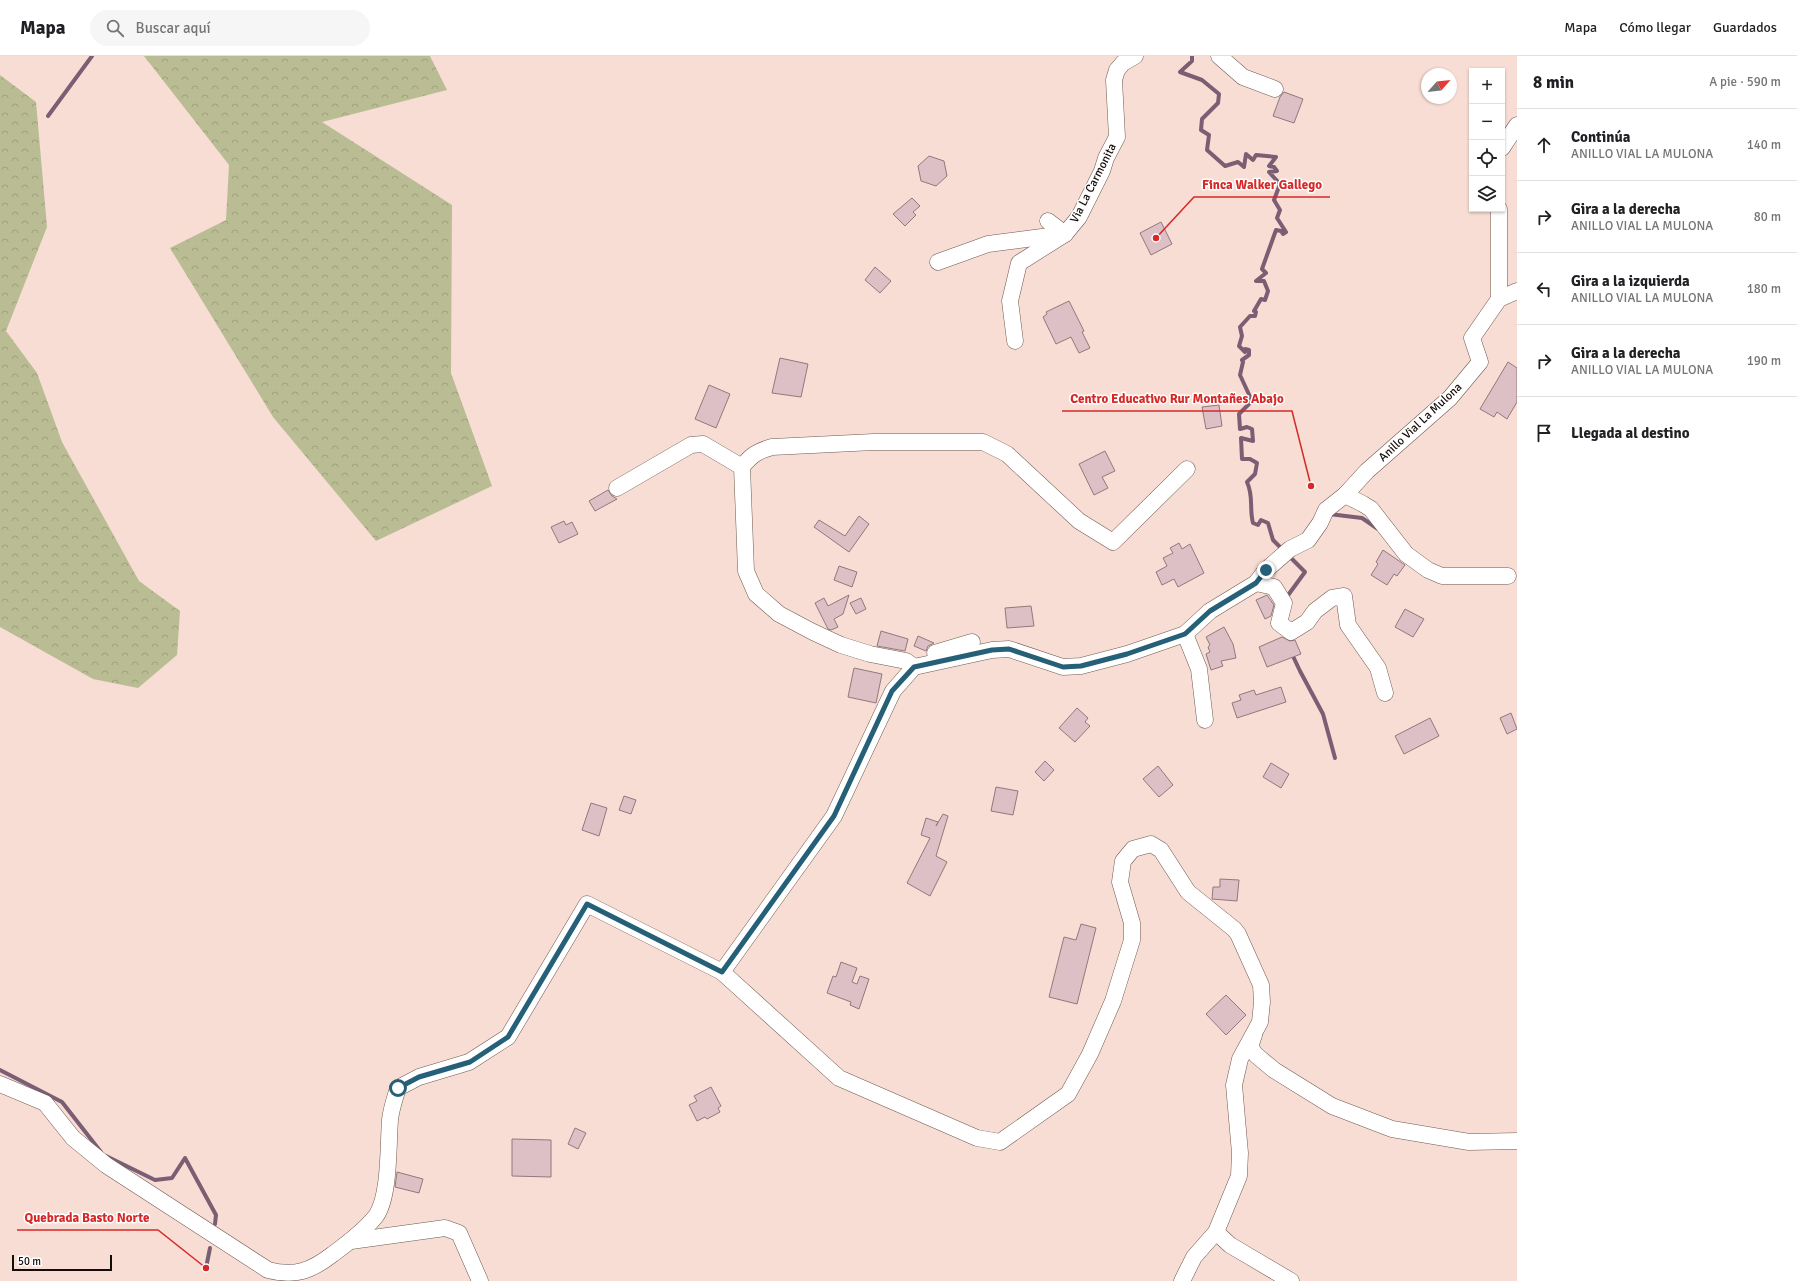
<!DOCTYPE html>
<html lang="es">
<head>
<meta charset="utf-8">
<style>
  :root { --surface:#fff; --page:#f6f6f6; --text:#202124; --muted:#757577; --line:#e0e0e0 }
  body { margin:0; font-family:Signika,sans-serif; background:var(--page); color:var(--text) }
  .controls { position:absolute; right:12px; top:12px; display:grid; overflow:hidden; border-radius:0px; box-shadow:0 1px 3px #0004 }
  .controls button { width:36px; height:36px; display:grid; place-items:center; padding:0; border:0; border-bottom:1px solid var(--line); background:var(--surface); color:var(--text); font:20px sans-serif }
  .compass { position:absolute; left:1421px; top:12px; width:36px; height:36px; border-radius:50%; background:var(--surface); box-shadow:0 1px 3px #0004; rotate:63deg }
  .scale { position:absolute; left:12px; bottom:10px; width:100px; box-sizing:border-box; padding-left:4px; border:2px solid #140c09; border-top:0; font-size:11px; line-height:14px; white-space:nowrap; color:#140c09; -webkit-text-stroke:3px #fff; paint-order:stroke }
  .stop { position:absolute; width:12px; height:12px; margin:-9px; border:3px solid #256078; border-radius:50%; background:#fff }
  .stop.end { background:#256078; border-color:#fff; box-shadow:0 1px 4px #0008 }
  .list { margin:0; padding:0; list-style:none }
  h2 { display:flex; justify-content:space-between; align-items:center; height:52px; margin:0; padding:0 16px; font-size:17px }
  h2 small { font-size:13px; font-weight:400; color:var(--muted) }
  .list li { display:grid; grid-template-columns:26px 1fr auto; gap:12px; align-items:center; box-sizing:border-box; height:72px; padding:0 16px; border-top:1px solid var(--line) }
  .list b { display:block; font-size:15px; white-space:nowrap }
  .list p { margin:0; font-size:13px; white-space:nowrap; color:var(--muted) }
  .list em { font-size:13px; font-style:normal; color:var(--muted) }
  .icon { flex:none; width:22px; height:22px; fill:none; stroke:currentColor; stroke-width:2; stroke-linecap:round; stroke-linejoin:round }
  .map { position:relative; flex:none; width:1517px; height:1225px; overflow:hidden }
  header { display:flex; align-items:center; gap:24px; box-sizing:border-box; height:56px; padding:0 20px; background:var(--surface); border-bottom:1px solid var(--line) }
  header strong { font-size:19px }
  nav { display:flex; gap:22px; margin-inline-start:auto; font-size:14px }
  .search { width:280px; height:36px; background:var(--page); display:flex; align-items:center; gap:10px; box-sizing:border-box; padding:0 14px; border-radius:22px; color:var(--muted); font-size:15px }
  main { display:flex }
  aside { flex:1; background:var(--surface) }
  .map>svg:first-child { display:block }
</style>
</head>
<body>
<header>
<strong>Mapa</strong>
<div class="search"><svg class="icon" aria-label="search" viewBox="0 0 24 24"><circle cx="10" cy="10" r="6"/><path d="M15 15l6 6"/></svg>Buscar aquí</div>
<nav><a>Mapa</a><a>Cómo llegar</a><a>Guardados</a></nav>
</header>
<main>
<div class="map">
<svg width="1517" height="1225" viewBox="0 0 1517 1225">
  <defs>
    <pattern id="forest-crowns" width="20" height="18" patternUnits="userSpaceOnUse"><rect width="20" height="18" fill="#babd93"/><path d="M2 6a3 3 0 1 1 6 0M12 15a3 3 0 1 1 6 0" fill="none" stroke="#9fa17d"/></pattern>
  </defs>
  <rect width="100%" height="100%" fill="#f7ddd3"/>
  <g fill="url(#forest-crowns)">
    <polygon points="144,0 430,0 447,34 322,66 452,149 451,317 492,430 376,485 273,361 170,192 226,164 229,109"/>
    <polygon points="0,19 36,46 47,171 6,275 37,317 62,386 139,525 180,555 177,599 138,632 93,623 0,571"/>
  </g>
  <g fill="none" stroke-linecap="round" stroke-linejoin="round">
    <g stroke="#7b5e73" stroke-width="4">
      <path d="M1192 0V5L1180 16 1202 24 1219 38 1218 47 1202 63 1201 74 1209 79 1207 94 1225 110 1238 106 1244 111 1246 98 1253 104 1256 99 1276 101 1269 110 1274 111 1277 115 1269 116 1280 128 1274 144 1280 154 1277 162 1286 176 1283 178 1281 175 1276 174 1262 213 1266 217 1256 225H1264L1268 235 1265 244 1261 243 1254 255 1256 256 1255 260H1250L1240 271 1242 280 1239 290 1245 296V293L1249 294V299L1242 304 1243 306 1240 319 1252 345 1239 358 1240 373 1247 371 1252 373 1253 385 1241 382 1242 403H1250L1257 407 1255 418 1247 426C1254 441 1249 452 1253 467L1258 469 1261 464 1268 467 1273 484 1283 494"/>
      <polyline points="48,60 92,0"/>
      <polyline points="1329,458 1362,462 1378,473"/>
      <polyline points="1286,542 1305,516 1288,499"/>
      <polyline points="1291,596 1300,615 1323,658 1335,702"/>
      <polyline points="0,1014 62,1046 101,1096"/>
      <polyline points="106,1100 155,1124 172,1122 185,1102 216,1159 215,1168"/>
      <polyline points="206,1212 210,1192"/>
    </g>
  </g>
  <g fill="#ddc0c5" stroke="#92787c">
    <polygon points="1284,36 1303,43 1294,67 1273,60 1280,41"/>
    <polygon points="929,100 944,105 947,120 936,130 921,125 918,110"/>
    <polygon points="912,142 920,150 913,156 916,159 905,170 893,158"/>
    <polygon points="1161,166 1172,188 1151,199 1140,177"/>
    <polygon points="875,211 891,225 880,237 865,224"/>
    <polygon points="1069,245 1084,275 1082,276 1090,292 1079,297 1071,281 1056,288 1043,261 1047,258 1046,256"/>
    <polygon points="780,302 808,308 801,341 772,337"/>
    <polygon points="1508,306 1517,312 1517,346 1507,363 1497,356 1494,361 1480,353"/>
    <polygon points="709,329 730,338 716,372 695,363"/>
    <polygon points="1219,349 1222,370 1206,373 1202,351"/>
    <polygon points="1105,395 1115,415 1102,421 1108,432 1094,439 1079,408"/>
    <polygon points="608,434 612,440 617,443 595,455 589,445"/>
    <polygon points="859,460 869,468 849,496 814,471 819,464 845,480"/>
    <polygon points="564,465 566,469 572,466 578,478 559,487 551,471"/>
    <polygon points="1179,487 1182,493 1190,488 1204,517 1178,531 1174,523 1162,529 1156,516 1167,510 1163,502 1173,497 1170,492"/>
    <polygon points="1383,494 1405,509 1397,520 1394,518 1387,529 1371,519 1378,508 1376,506"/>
    <polygon points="839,510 857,516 852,531 834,524"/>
    <polygon points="849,539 843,558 834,563 838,571 831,574 828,573 815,547 824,542 828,550"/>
    <polygon points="1267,539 1274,549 1271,560 1265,563 1256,544"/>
    <polygon points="861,542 866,553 856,558 850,547"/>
    <polygon points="1031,550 1034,570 1007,572 1005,552"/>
    <polygon points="1405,553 1424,563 1413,581 1395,571"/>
    <polygon points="1224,571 1233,588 1236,602 1221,605 1223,610 1211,614 1206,598 1210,596 1208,591 1210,589 1206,581"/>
    <polygon points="881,575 908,583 905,595 877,590"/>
    <polygon points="918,580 934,587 928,590 926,595 914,590"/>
    <polygon points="1282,581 1290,585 1295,584 1301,598 1267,611 1259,591"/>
    <polygon points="854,612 882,618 876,647 848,641"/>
    <polygon points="1281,631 1286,646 1237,662 1232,647 1241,644 1239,639 1254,634 1256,639"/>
    <polygon points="1077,652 1088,662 1085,666 1090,670 1075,686 1059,672"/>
    <polygon points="1511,657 1517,673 1507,678 1500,662"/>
    <polygon points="1430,662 1439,680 1404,698 1395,680"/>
    <polygon points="1045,705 1054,714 1044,725 1035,716"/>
    <polygon points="1271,707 1289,718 1281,732 1263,721"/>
    <polygon points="1158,710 1173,729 1159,741 1143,723"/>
    <polygon points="996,731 1018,735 1013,759 991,755"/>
    <polygon points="624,740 636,744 631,758 619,754"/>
    <polygon points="591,747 607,752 599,780 582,774"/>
    <polygon points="943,758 948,760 936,800 947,806 930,840 907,827 930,782 921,779 926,762 938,766 936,770"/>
    <polygon points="1220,823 1239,824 1237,845 1212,843 1213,831 1220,831"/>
    <polygon points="1081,868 1096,872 1077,948 1049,941 1064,881 1076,884"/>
    <polygon points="841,906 857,912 852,926 857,928 860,920 869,923 859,953 850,949 851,946 827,937 833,920 836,921"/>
    <polygon points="1226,939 1246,959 1226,979 1206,958"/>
    <polygon points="711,1031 721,1050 718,1052 720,1056 707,1063 705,1061 697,1065 689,1049 697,1045 694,1040"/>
    <polygon points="575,1072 586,1077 578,1093 568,1088"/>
    <polygon points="512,1083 551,1084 551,1121 512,1120"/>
    <polygon points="397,1116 423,1123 419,1137 395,1131"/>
  </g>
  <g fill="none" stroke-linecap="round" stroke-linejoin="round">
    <defs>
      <g id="minor">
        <polyline points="1219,0 1243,21 1275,33"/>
        <polyline points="1502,92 1517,69"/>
        <polyline points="938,206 988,188 1065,178 1079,161 1102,115 1106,102 1117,81 1114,24 1117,14 1123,7 1135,0"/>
        <polyline points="1499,243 1517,235"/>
        <polyline points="1015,285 1010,245 1019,207 1065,178 1048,165"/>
        <polyline points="617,432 691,389 703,388 742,411"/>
        <polyline points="1345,439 1363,448 1371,453 1406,498 1428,514 1442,520 1508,520"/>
        <polyline points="1256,527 1274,531 1284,547 1279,567 1291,576 1307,566 1315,555 1332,542 1344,540 1348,569 1378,612 1385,637"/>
        <polyline points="1185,578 1199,613 1205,664"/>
        <polyline points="935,597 972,586"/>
        <path d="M914 611 906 605 870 598 841 589 813 576 779 558 756 538 746 515 742 411C751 399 758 395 772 391L874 386H983L1007 398 1079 465 1113 486 1187 413"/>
        <polyline points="722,916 839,1022 977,1082 1000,1086 1068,1038 1090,998 1113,945 1132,884 1132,867 1120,826 1123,805 1133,793 1151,788 1161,794 1188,836 1234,873 1238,878 1261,929 1262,946 1260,966 1240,1003 1234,1029 1240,1097 1239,1120 1216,1176 1230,1189 1291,1225"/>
        <polyline points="1254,979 1250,991 1256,999 1274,1014 1332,1050 1392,1073 1469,1086 1517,1085"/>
        <path d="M0 1028 45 1047 73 1082 106 1109 268 1214C295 1221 311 1215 333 1198 348 1187 364 1175 376 1160 390 1140 388 1089 390 1064 391 1053 395 1042 398 1032L419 1021 469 1006 508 981 587 848 722 916 834 760 893 635 914 611 992 594 1009 593 1063 611 1081 610 1127 598 1185 578 1210 555 1256 527 1266 514 1290 493 1308 484 1320 467 1326 454 1345 439 1367 415 1450 342 1480 306 1472 282 1499 243V153"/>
        <polyline points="351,1185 445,1172 459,1177 480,1225"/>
        <polyline points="1182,1225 1194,1201 1216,1176"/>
      </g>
    </defs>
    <use href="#minor" stroke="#705950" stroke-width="17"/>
    <use href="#minor" stroke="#fff" stroke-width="16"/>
  </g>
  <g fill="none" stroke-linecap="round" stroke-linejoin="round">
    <polyline stroke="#256078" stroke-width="5" points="398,1032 419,1021 470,1006 508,981 587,848 722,916 834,760 892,635 914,611 992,594 1009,593 1063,611 1081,610 1127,598 1185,578 1210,555 1256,527 1266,514"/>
  </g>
  <g text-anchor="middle" stroke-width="3" stroke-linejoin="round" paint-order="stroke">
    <g font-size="12" fill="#140c09" stroke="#fff">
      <text transform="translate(1093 127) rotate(-63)" y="4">Via La Carmonita</text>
      <text transform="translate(1420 366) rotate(-43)" y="4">Anillo Vial La Mulona</text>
    </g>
  </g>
  <path fill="none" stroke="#d62828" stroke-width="1.5" d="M1156 182L1194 141H1330M1311 430L1292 355H1062M206 1212L158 1174H17"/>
  <g fill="#d62828" stroke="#fff" stroke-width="1.5">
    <circle cx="1156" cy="182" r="4"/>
    <circle cx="1311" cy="430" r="4"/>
    <circle cx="206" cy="1212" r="4"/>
  </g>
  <g font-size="13" text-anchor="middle" font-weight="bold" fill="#d62828" stroke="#fff" stroke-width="3" stroke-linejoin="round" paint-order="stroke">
    <text x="1262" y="133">Finca Walker Gallego</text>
    <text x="1177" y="347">Centro Educativo Rur Montañes Abajo</text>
    <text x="87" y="1166">Quebrada Basto Norte</text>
  </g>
</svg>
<div class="controls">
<button>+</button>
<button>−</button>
<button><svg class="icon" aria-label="locate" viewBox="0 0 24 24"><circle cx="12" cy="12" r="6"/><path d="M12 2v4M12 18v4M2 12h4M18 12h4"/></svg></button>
<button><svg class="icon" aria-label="layers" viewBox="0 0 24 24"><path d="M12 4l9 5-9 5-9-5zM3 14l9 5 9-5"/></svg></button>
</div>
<svg class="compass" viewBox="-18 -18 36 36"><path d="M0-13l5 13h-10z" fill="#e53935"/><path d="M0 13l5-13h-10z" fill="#757577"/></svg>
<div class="scale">50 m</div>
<div class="stop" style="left:398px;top:1032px"></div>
<div class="stop end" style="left:1266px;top:514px"></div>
</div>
<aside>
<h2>8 min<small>A pie · 590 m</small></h2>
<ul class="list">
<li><svg class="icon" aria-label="ahead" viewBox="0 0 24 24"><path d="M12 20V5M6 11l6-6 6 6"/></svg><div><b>Continúa</b><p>ANILLO VIAL LA MULONA</p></div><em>140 m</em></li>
<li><svg class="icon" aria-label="right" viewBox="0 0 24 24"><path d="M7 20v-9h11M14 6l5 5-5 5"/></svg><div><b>Gira a la derecha</b><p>ANILLO VIAL LA MULONA</p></div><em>80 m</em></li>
<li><svg class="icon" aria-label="left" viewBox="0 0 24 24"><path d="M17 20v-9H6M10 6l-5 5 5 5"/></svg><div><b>Gira a la izquierda</b><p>ANILLO VIAL LA MULONA</p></div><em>180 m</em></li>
<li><svg class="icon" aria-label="right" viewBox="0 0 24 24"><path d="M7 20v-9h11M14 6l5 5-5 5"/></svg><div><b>Gira a la derecha</b><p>ANILLO VIAL LA MULONA</p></div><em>190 m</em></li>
<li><svg class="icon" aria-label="arrive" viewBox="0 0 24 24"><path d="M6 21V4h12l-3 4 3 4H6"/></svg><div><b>Llegada al destino</b></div></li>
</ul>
</aside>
</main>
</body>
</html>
